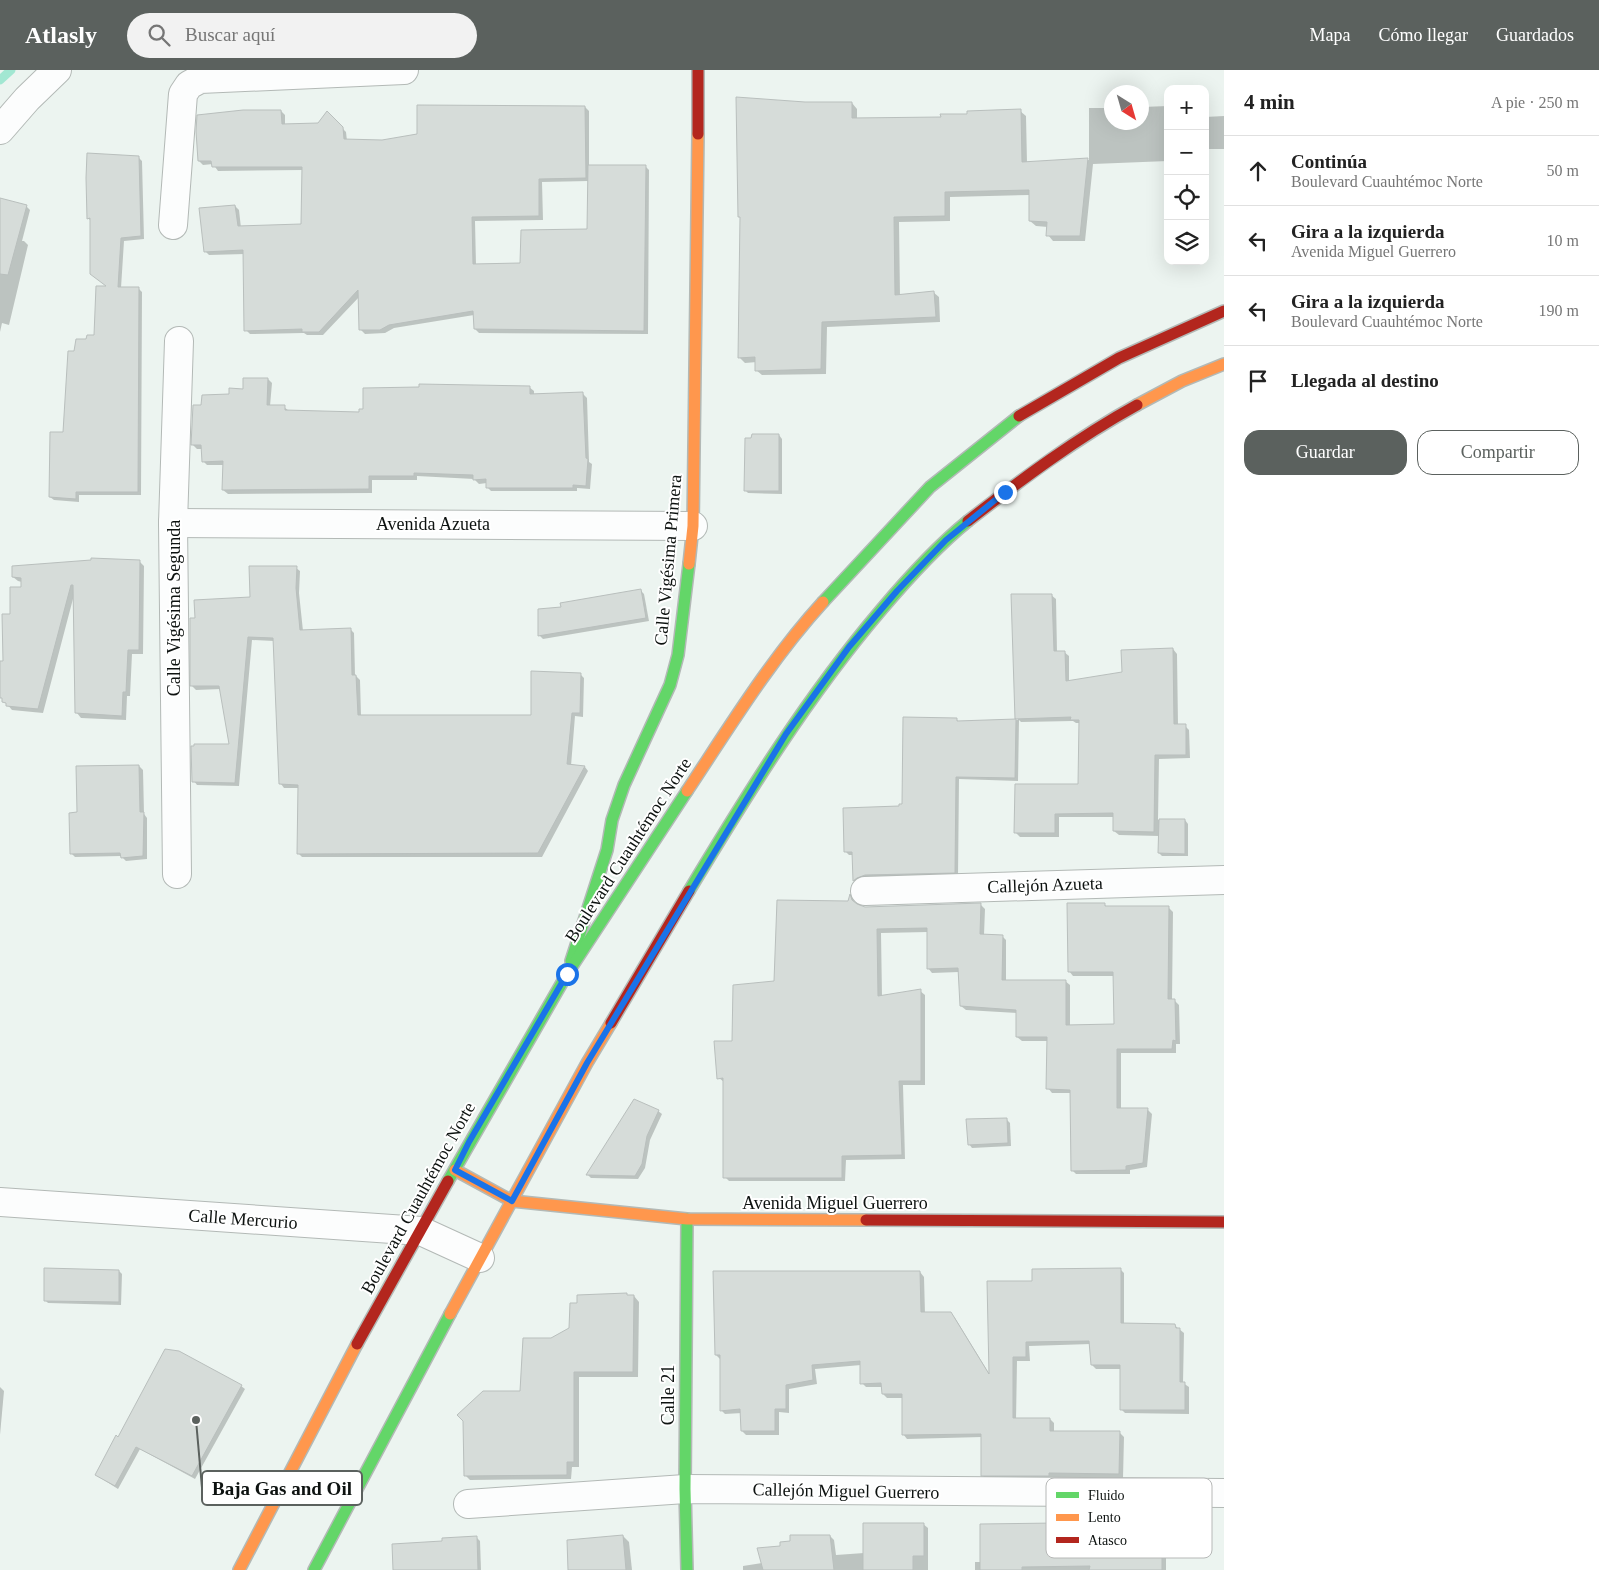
<!DOCTYPE html>
<html lang="es">
<head>
<meta charset="utf-8">
<style>
  :root { --surface:#fff; --page:#f2f2f2; --text:#222; --muted:#767676; --line:#e0e0e0; --accent:#5b615e }
  body { margin:0; font-family:Georgia,serif; background:var(--page); color:var(--text) }
  .controls { position:absolute; right:15px; top:15px; display:grid; overflow:hidden; border-radius:10px; box-shadow:0 5px 20px #0002 }
  .controls button { width:45px; height:45px; display:grid; place-items:center; padding:0; border:0; border-bottom:1px solid var(--line); background:var(--surface); color:var(--text); font:25px sans-serif }
  .compass { position:absolute; left:1104px; top:15px; width:45px; height:45px; border-radius:50%; background:var(--surface); box-shadow:0 5px 20px #0002; rotate:143deg }
  .stop { position:absolute; width:15px; height:15px; margin:-11px; border:4px solid #1a73e8; border-radius:50%; background:#fff }
  .stop.end { background:#1a73e8; border-color:#fff; box-shadow:0 1px 5px #0008 }
  .list { margin:0; padding:0; list-style:none }
  h2 { display:flex; justify-content:space-between; align-items:center; height:65px; margin:0; padding:0 20px; font-size:21px }
  h2 small { font-size:16px; font-weight:400; color:var(--muted) }
  .list li { display:grid; grid-template-columns:32px 1fr auto; gap:15px; align-items:center; box-sizing:border-box; height:70px; padding:0 20px; border-top:1px solid var(--line) }
  .list b { display:block; font-size:19px; white-space:nowrap }
  .list p { margin:0; font-size:16px; white-space:nowrap; color:var(--muted) }
  .list em { font-size:16px; font-style:normal; color:var(--muted) }
  .actions { display:flex; gap:10px; padding:15px 20px }
  .actions a { flex:1; padding:11px 0; border:1px solid var(--accent); border-radius:15px; text-align:center; font-size:18px; color:var(--accent) }
  .actions .main { background:var(--accent); color:#fff }
  .icon { flex:none; width:28px; height:28px; fill:none; stroke:currentColor; stroke-width:2; stroke-linecap:round; stroke-linejoin:round }
  .map { position:relative; flex:none; width:1224px; height:1500px; overflow:hidden }
  header { display:flex; align-items:center; gap:30px; box-sizing:border-box; height:70px; padding:0 25px; background:var(--accent); color:#fff }
  header strong { font-size:24px }
  nav { display:flex; gap:28px; margin-inline-start:auto; font-size:18px }
  .search { width:350px; height:45px; background:var(--page); display:flex; align-items:center; gap:12px; box-sizing:border-box; padding:0 18px; border-radius:28px; color:var(--muted); font-size:19px }
  main { display:flex }
  aside { flex:1; background:var(--surface) }
  .map>svg:first-child { display:block }
</style>
</head>
<body>
<header>
<strong>Atlasly</strong>
<div class="search"><svg class="icon" aria-label="search" viewBox="0 0 24 24"><circle cx="10" cy="10" r="6"/><path d="M15 15l6 6"/></svg>Buscar aquí</div>
<nav><a>Mapa</a><a>Cómo llegar</a><a>Guardados</a></nav>
</header>
<main>
<div class="map">
<svg width="1224" height="1500" viewBox="0 0 1224 1500">
  <rect width="100%" height="100%" fill="#ecf4f0"/>
  <g fill="#0003" fill-rule="evenodd">
    <polygon points="852,33 857,39 857,49 942,49 1020,41 1026,46 1027,93 1089,90 1089,38 1112,38 1112,52 1142,52 1142,37 1168,36 1168,91 1093,94 1085,171 1053,171 1048,165 1048,157 1036,156 1030,151 1030,125 950,127 950,151 899,152 900,226 933,222 939,227 940,252 827,257 826,304 762,305 756,300 757,292 745,293 740,288 741,148 739,147 805,34"/>
    <path d="M585 37 589 41V97L645 96 649 100 648 264 479 263 475 259 474 245 394 258 385 263 365 264 361 260 360 226 323 265H307L304 263 250 264 246 260 245 184 209 185 205 181 235 136 239 140 241 158 302 155 303 100 218 101 213 94 203 95 199 91 281 41 285 45V55L319 54 327 43 346 62 347 71H382ZM589 111 588 160 521 194 476 195 475 151 543 150 542 112Z"/>
    <polygon points="1224,46 1224,79 1205,79 1205,47"/>
    <polygon points="139,88 142,91 144,169 124,171 121,218 139,219 142,222 141,425 79,425 79,432 54,430 50,427 64,363 76,283 87,270 95,266 108,218 91,151 88,148"/>
    <polygon points="0,129 26,136 30,140 22,171 24,171 28,175 9,255 2,253 0,262"/>
    <polygon points="268,309 272,313 270,336 284,337 289,341 360,344 529,317 534,321 534,325 583,324 587,328 589,392 592,394 590,419 577,418 577,421 491,421 487,417 487,413 479,414 474,409 417,406 417,410 372,410 372,423 228,424 223,420 224,395 207,395 203,391 203,379 197,379 192,374 203,337 245,320"/>
    <polygon points="779,365 782,369 782,424 748,423 745,420"/>
    <polygon points="139,491 144,496 143,584 132,584 130,626 127,626 126,650 81,648 77,643 74,525 43,643 12,640 1,627 11,545 22,518 22,512 18,511 13,507"/>
    <polygon points="296,498 300,501 299,523 303,561 350,559 354,563 355,605 360,610 361,646 532,647 581,605 584,608 583,647 575,646 571,696 585,697 588,701 542,787 302,787 298,783 299,718 284,718 281,714 274,571 252,570 239,716 197,715 194,711 230,675 221,619 196,620 192,616 251,529"/>
    <polygon points="640,520 644,524 649,551 543,569 539,565 562,538"/>
    <polygon points="1051,525 1056,529 1057,582 1064,582 1069,586 1069,611 1124,603 1173,579 1177,584 1178,655 1185,656 1189,660 1190,688 1159,689 1158,750 1185,750 1188,754 1188,786 1162,786 1159,783 1159,766 1119,765 1114,761 1114,747 1059,747 1059,767 1020,767 1016,763 1079,715 1080,653 1076,653 1073,651 1021,652 1019,650 1018,711 959,709 958,806 857,814 854,811 854,785 849,785 846,782 901,738 956,649 959,652 1018,650 1017,648"/>
    <polygon points="139,696 143,700 144,744 147,748 147,789 126,791 121,786 75,787 71,783"/>
    <polygon points="851,826 856,835 865,838 980,834 985,839 984,865 1002,866 1006,870 1006,911 1065,911 1070,915 1070,956 1116,956 1114,906 1073,906 1069,901 1104,834 1107,837 1168,837 1173,842 1172,930 1174,930 1179,935 1180,974 1176,974 1176,983 1121,983 1121,1039 1147,1039 1152,1044 1147,1097 1130,1100 1130,1104 1076,1104 1072,1100 1071,1023 1052,1023 1048,1018 1048,971 1022,971 1017,967 1017,943 966,940 961,936 959,902 932,903 928,898 928,862 881,863 882,927 920,921 925,925 925,1015 903,1015 905,1089 846,1090 845,1111 729,1111 725,1107 724,1012 719,1008 733,973 775,912 849,832"/>
    <polygon points="634,1030 658,1041 662,1044 650,1070 645,1098 638,1109 591,1108 588,1105"/>
    <polygon points="1006,1049 1010,1053 1011,1076 972,1078 969,1074"/>
    <polygon points="1120,1199 1124,1203 1124,1254 1174,1255 1184,1263 1183,1313 1189,1317 1189,1344 1125,1343 1121,1339 1122,1299 1096,1299 1092,1295 1091,1274 1029,1276 1030,1291 1017,1291 1016,1350 1050,1349 1054,1353 1054,1362 1119,1362 1124,1367 1123,1408 1052,1407 1052,1410 986,1409 982,1405 982,1367 907,1369 903,1364 903,1328 887,1328 883,1324 883,1317 866,1317 862,1313 861,1295 815,1299 817,1314 789,1319 789,1343 779,1342 779,1365 746,1365 742,1361 742,1343 725,1344 721,1340 720,1289 716,1285 920,1202 924,1207 925,1244 951,1244 955,1248 990,1305 1033,1212"/>
    <polygon points="119,1201 122,1204 121,1235 48,1233 45,1230"/>
    <polygon points="628,1226 634,1226 639,1232 638,1307 579,1307 579,1397 572,1397 571,1409 470,1410 465,1405 522,1322 551,1270"/>
    <polygon points="241,1316 245,1319 195,1409 140,1379 118,1419 96,1405 119,1368"/>
    <polygon points="0,1317 4,1321 0,1365"/>
    <polygon points="923,1454 928,1458 928,1500 743,1500 743,1496 762,1493 781,1477 830,1466 834,1470 836,1485 864,1483"/>
    <polygon points="1056,1454 1060,1459 1060,1466 1124,1472 1187,1454 1191,1458 1190,1487 1175,1484 1175,1486 1166,1485 1166,1500 975,1500 975,1492 981,1492"/>
    <polygon points="623,1466 629,1472 632,1500 569,1500"/>
    <polygon points="476,1467 480,1471 481,1500 394,1500 444,1472"/>
  </g>
  <g fill="none" stroke-linecap="round" stroke-linejoin="round">
    <polyline stroke="#a2e7d2" stroke-width="9" points="0,10 11,0"/>
  </g>
  <g fill="#d6dcd9" stroke="#b9bfbd">
    <polygon points="736,27 805,32 852,32 852,48 941,47 940,44 967,44 967,41 1021,39 1022,92 1088,88 1080,166 1046,166 1047,152 1029,151 1029,120 945,122 945,146 894,147 895,225 934,221 936,247 822,252 821,299 755,301 755,287 738,288 740,147 738,147"/>
    <polygon points="417,35 585,36 586,108 539,109 539,146 472,147 473,194 520,193 521,160 587,159 588,95 646,95 644,261 474,259 473,241 389,255 380,260 359,260 358,220 319,262 302,262 302,259 244,261 243,180 204,182 199,138 235,135 238,156 301,154 302,97 212,97 211,91 198,91 196,61 197,45 243,40 281,40 282,54 318,53 327,41 343,57 344,69 382,70 417,64"/>
    <polygon points="87,83 139,86 141,166 121,168 118,217 139,217 138,422 76,422 76,429 49,427 50,362 63,362 68,281 74,281 76,269 86,269 87,265 94,265 96,216 106,216 90,204 90,148 87,149 86,108"/>
    <polygon points="0,128 27,135 8,205 0,204"/>
    <polygon points="243,308 268,308 267,335 285,335 285,340 359,342 359,339 363,339 363,318 419,317 419,314 530,316 530,324 583,322 586,388 588,389 586,416 573,415 573,418 486,418 486,409 473,410 473,405 414,403 414,406 369,406 369,419 222,420 223,391 202,392 201,375 191,375 193,335 201,335 202,325 229,324 229,318 243,319"/>
    <polygon points="752,364 779,364 779,421 744,421 745,368 751,368"/>
    <polygon points="91,488 140,490 139,580 128,580 126,622 123,622 122,646 75,643 73,515 71,515 38,639 6,636 6,633 2,632 2,628 0,628 0,591 3,591 2,544 10,544 10,517 21,517 21,508 12,507 12,496 91,490"/>
    <polygon points="249,496 297,496 296,518 300,560 351,558 352,605 356,605 358,645 531,645 531,601 581,603 580,643 572,643 567,694 585,696 538,783 297,784 298,715 279,714 273,568 248,567 235,713 192,712 191,676 194,676 194,674 229,674 219,616 190,616 190,548 195,548 194,530 250,527"/>
    <polygon points="641,519 646,548 538,566 538,539 561,537 560,533"/>
    <polygon points="1011,524 1052,524 1054,581 1065,581 1066,611 1122,602 1121,580 1173,578 1174,654 1186,654 1186,685 1155,685 1154,762 1113,761 1113,743 1055,744 1055,763 1014,763 1015,714 1078,714 1079,650 1070,650 1071,647 1015,649"/>
    <polygon points="903,647 957,648 957,651 1016,649 1015,708 956,707 955,803 865,805 857,808 853,811 852,782 844,782 843,738 899,736 899,734 902,734"/>
    <polygon points="139,695 140,742 144,742 143,786 121,788 120,783 70,784 69,743 77,742 76,696"/>
    <polygon points="1159,749 1185,749 1185,784 1158,783"/>
    <polygon points="850,824 852,830 857,834 865,837 981,833 980,864 1003,865 1002,910 1066,910 1066,955 1114,954 1113,902 1068,902 1067,833 1105,833 1105,836 1169,836 1168,929 1175,929 1176,971 1173,970 1172,979 1117,979 1117,1038 1148,1038 1143,1093 1126,1096 1126,1100 1071,1101 1070,1020 1046,1019 1047,967 1016,967 1016,940 960,936 958,898 927,899 927,858 877,859 878,926 921,919 921,1011 899,1011 902,1085 842,1086 842,1108 723,1108 723,1008 717,1009 714,971 732,971 733,915 774,911 777,830 848,831"/>
    <polygon points="634,1029 659,1040 647,1066 642,1094 635,1106 586,1105"/>
    <polygon points="1007,1048 1008,1073 968,1075 966,1049"/>
    <polygon points="44,1198 119,1200 119,1232 44,1231"/>
    <polygon points="1121,1198 1121,1253 1175,1254 1176,1258 1180,1258 1180,1312 1185,1312 1185,1340 1120,1340 1120,1295 1091,1295 1089,1271 1026,1272 1026,1287 1013,1287 1013,1348 1050,1348 1050,1361 1120,1361 1119,1404 1049,1403 1049,1406 981,1406 981,1364 902,1365 902,1324 882,1324 881,1313 860,1314 860,1291 812,1295 813,1310 786,1315 786,1339 775,1339 775,1361 741,1361 740,1339 720,1341 720,1285 715,1285 713,1201 920,1201 921,1242 951,1242 989,1304 987,1211 1032,1211 1032,1199"/>
    <polygon points="627,1223 627,1225 634,1225 633,1302 574,1302 574,1392 567,1392 567,1405 464,1406 463,1351 457,1345 483,1321 520,1321 523,1268 551,1268 569,1258 570,1233 577,1233 577,1225"/>
    <polygon points="165,1279 179,1281 242,1315 192,1406 136,1377 115,1416 95,1405 116,1365 118,1367"/>
    <polygon points="863,1453 924,1453 924,1486 913,1486 913,1500 863,1500"/>
    <polygon points="1056,1453 1056,1464 1123,1471 1123,1453 1187,1453 1186,1483 1172,1481 1172,1483 1162,1482 1162,1500 1089,1500 1090,1496 1022,1497 1022,1500 980,1500 980,1454"/>
    <polygon points="623,1465 626,1500 568,1500 567,1470"/>
    <polygon points="790,1465 830,1465 834,1500 763,1500 757,1478 780,1476 780,1472 790,1471"/>
    <polygon points="477,1466 478,1500 393,1500 392,1474 442,1471 442,1468"/>
  </g>
  <g fill="none" stroke-linecap="round" stroke-linejoin="round">
    <defs>
      <g id="street">
        <polyline points="0,60 27,29 57,0"/>
        <polyline points="173,155 183,24 189,15 200,9 404,0"/>
        <polyline points="173,453 693,456"/>
        <polyline points="177,804 173,453 179,271"/>
        <polyline points="865,821 1224,810"/>
        <polyline points="0,1132 421,1161 480,1188"/>
        <polyline points="468,1434 685,1419 1224,1423"/>
      </g>
      <g id="fast">
        <polyline points="823,532 930,417 1019,346"/>
        <path d="M689 821C748 723 807 627 881 540 908 508 936 477 968 451"/>
        <polyline points="571,891 607,780 612,750 624,715 670,615 678,585 689,494"/>
        <polyline points="448,1111 567,904 687,721"/>
        <polyline points="687,1149 685,1419 687,1500"/>
        <polyline points="314,1500 450,1244"/>
      </g>
      <g id="slow">
        <polyline points="1137,335 1182,311 1224,294"/>
        <polyline points="689,494 693,456 698,64"/>
        <path d="M687 721C730 656 771 589 823 532"/>
        <polyline points="455,1100 512,1131 687,1149 866,1150"/>
        <polyline points="450,1244 587,993 611,953"/>
        <polyline points="239,1500 357,1274"/>
      </g>
      <g id="jam">
        <polyline points="698,64 698,0"/>
        <polyline points="1019,346 1119,288 1224,241"/>
        <path d="M968 451C1022 409 1077 368 1137 335"/>
        <polyline points="611,953 689,821"/>
        <polyline points="866,1150 1224,1152"/>
        <polyline points="357,1274 448,1111"/>
      </g>
    </defs>
    <use href="#street" stroke="#b3b9b6" stroke-width="30"/>
    <use href="#fast" stroke="#b3b9b6" stroke-width="14"/>
    <use href="#slow" stroke="#b3b9b6" stroke-width="14"/>
    <use href="#jam" stroke="#b3b9b6" stroke-width="14"/>
    <use href="#street" stroke="#fcfdfd" stroke-width="28"/>
    <use href="#fast" stroke="#63d668" stroke-width="11"/>
    <use href="#slow" stroke="#ff974d" stroke-width="11"/>
    <use href="#jam" stroke="#b3261e" stroke-width="11"/>
  </g>
  <g fill="none" stroke-linecap="round" stroke-linejoin="round">
    <polyline stroke="#1a73e8" stroke-width="6" points="567,904 469,1072 455,1100 512,1131 587,993 786,664 849,577 897,521 946,470 1005,422"/>
  </g>
  <g text-anchor="middle" stroke-width="4" stroke-linejoin="round" paint-order="stroke">
    <g font-size="18" fill="#0d1210" stroke="#fff">
      <text x="433" y="460">Avenida Azueta</text>
      <text transform="translate(668 490) rotate(-85)" y="6">Calle Vigésima Primera</text>
      <text transform="translate(174 538) rotate(-90)" y="6">Calle Vigésima Segunda</text>
      <text transform="translate(628 780) rotate(-57)" y="6">Boulevard Cuauhtémoc Norte</text>
      <text transform="translate(1045 815) rotate(-2)" y="6">Callejón Azueta</text>
      <text transform="translate(418 1128) rotate(-61)" y="6">Boulevard Cuauhtémoc Norte</text>
      <text x="835" y="1139">Avenida Miguel Guerrero</text>
      <text transform="translate(243 1149) rotate(4)" y="6">Calle Mercurio</text>
      <text transform="translate(668 1325) rotate(-90)" y="6">Calle 21</text>
      <text transform="translate(846 1421) rotate(1)" y="6">Callejón Miguel Guerrero</text>
    </g>
  </g>
  <rect x="1046" y="1408" width="166" height="80" rx="8" fill="#fff" stroke="#b6b8b7" stroke-width="1"/>
  <rect x="1056" y="1422" width="23" height="6" fill="#63d668"/>
  <rect x="1056" y="1444" width="23" height="7" fill="#ff974d"/>
  <rect x="1056" y="1467" width="23" height="6" fill="#b3261e"/>
  <g font-size="14" fill="#0d1210">
    <text x="1088" y="1430">Fluido</text>
    <text x="1088" y="1452">Lento</text>
    <text x="1088" y="1475">Atasco</text>
  </g>
  <path fill="none" stroke="#5b615e" stroke-width="2" d="M196 1350L202 1418"/>
  <circle fill="#5b615e" stroke="#fff" stroke-width="2" cx="196" cy="1350" r="5"/>
  <rect fill="#fff" stroke="#5b615e" stroke-width="2" x="202" y="1401" width="160" height="34" rx="5"/>
  <g font-size="19" text-anchor="middle" font-weight="bold" fill="#0d1210">
    <text x="282" y="1425">Baja Gas and Oil</text>
  </g>
</svg>
<div class="controls">
<button>+</button>
<button>−</button>
<button><svg class="icon" aria-label="locate" viewBox="0 0 24 24"><circle cx="12" cy="12" r="6"/><path d="M12 2v4M12 18v4M2 12h4M18 12h4"/></svg></button>
<button><svg class="icon" aria-label="layers" viewBox="0 0 24 24"><path d="M12 4l9 5-9 5-9-5zM3 14l9 5 9-5"/></svg></button>
</div>
<svg class="compass" viewBox="-18 -18 36 36"><path d="M0-13l5 13h-10z" fill="#e53935"/><path d="M0 13l5-13h-10z" fill="#767676"/></svg>
<div class="stop" style="left:567px;top:904px"></div>
<div class="stop end" style="left:1005px;top:422px"></div>
</div>
<aside>
<h2>4 min<small>A pie · 250 m</small></h2>
<ul class="list">
<li><svg class="icon" aria-label="ahead" viewBox="0 0 24 24"><path d="M12 20V5M6 11l6-6 6 6"/></svg><div><b>Continúa</b><p>Boulevard Cuauhtémoc Norte</p></div><em>50 m</em></li>
<li><svg class="icon" aria-label="left" viewBox="0 0 24 24"><path d="M17 20v-9H6M10 6l-5 5 5 5"/></svg><div><b>Gira a la izquierda</b><p>Avenida Miguel Guerrero</p></div><em>10 m</em></li>
<li><svg class="icon" aria-label="left" viewBox="0 0 24 24"><path d="M17 20v-9H6M10 6l-5 5 5 5"/></svg><div><b>Gira a la izquierda</b><p>Boulevard Cuauhtémoc Norte</p></div><em>190 m</em></li>
<li><svg class="icon" aria-label="arrive" viewBox="0 0 24 24"><path d="M6 21V4h12l-3 4 3 4H6"/></svg><div><b>Llegada al destino</b></div></li>
</ul>
<div class="actions"><a class="main">Guardar</a><a>Compartir</a></div>
</aside>
</main>
</body>
</html>
